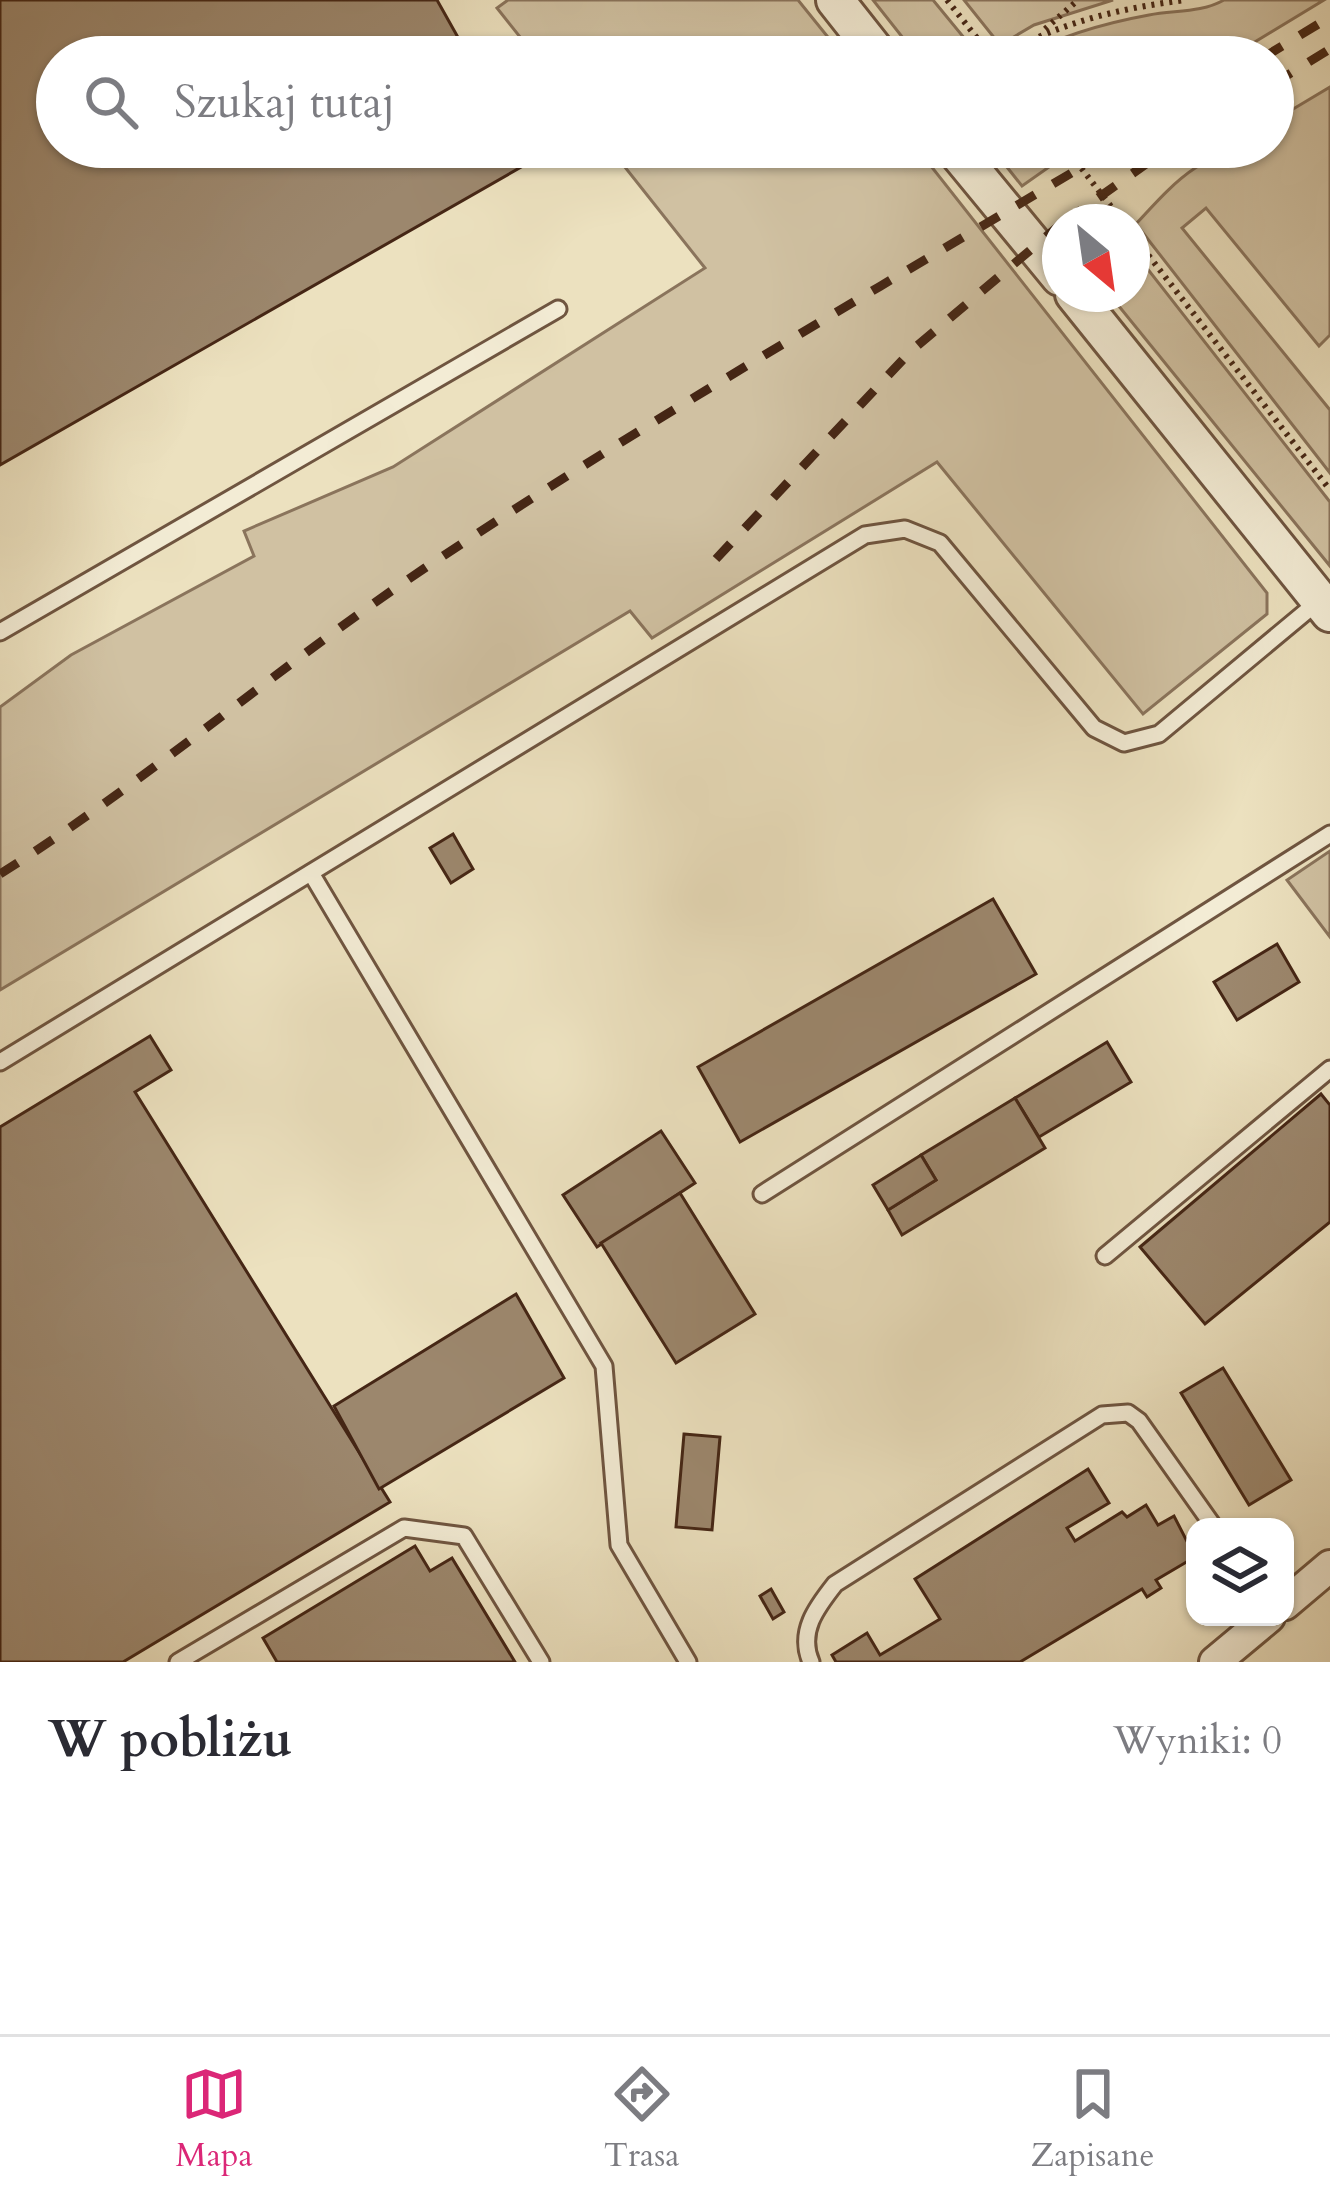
<!DOCTYPE html>
<html lang="pl">
<head>
<meta charset="utf-8">
<style>
  :root { --surface:#fff; --page:#f7f7f7; --text:#2b2b33; --muted:#7c7c81; --line:#e1e1e2; --accent:#db2777 }
  body { margin:0; font-family:Cardo,serif; background:var(--page); color:var(--text) }
  .controls { position:absolute; right:36px; bottom:36px; display:grid; overflow:hidden; border-radius:24px; box-shadow:0 3px 9px #0004 }
  .controls button { width:108px; height:108px; display:grid; place-items:center; padding:0; border:0; border-bottom:3px solid var(--line); background:var(--surface); color:var(--text); font:60px sans-serif }
  .compass { position:absolute; left:1042px; top:204px; width:108px; height:108px; border-radius:50%; background:var(--surface); box-shadow:0 3px 9px #0004; rotate:151deg }
  .list { margin:0; padding:0; list-style:none }
  h2 { display:flex; justify-content:space-between; align-items:center; height:156px; margin:0; padding:0 48px; font-size:51px }
  h2 small { font-size:39px; font-weight:400; color:var(--muted) }
  .icon { flex:none; width:66px; height:66px; fill:none; stroke:currentColor; stroke-width:2; stroke-linecap:round; stroke-linejoin:round }
  .map { position:relative; flex:none; width:1330px; height:1662px; overflow:hidden }
  .search { position:absolute; background:var(--surface); box-shadow:0 3px 9px #0004; left:36px; right:36px; top:36px; height:132px; display:flex; align-items:center; gap:30px; box-sizing:border-box; padding:0 42px; border-radius:66px; color:var(--muted); font-size:45px }
  .sheet { height:372px; background:var(--surface) }
  nav { display:flex; justify-content:space-around; align-items:center; box-sizing:border-box; height:168px; border-top:3px solid var(--line); background:var(--surface); font-size:33px; color:var(--muted) }
  nav a { display:grid; justify-items:center; gap:6px }
  nav .on { color:var(--accent) }
  .map>svg:first-child { display:block }
</style>
</head>
<body>
<div class="map">
<svg width="1330" height="1662" viewBox="0 0 1330 1662">
  <rect width="100%" height="100%" fill="#ece1bf"/>
  <filter id="stains"><feTurbulence type="fractalNoise" baseFrequency=".00167" numOctaves="4"/><feColorMatrix values="0 0 0 0 .2 0 0 0 0 .09 0 0 0 0 .02 0 0 0 .5 -.17"/></filter>
  <radialGradient id="worn" r=".72"><stop offset=".6" stop-color="#630" stop-opacity="0"/><stop offset="1" stop-color="#630" stop-opacity=".3"/></radialGradient>
  <g fill="#d0c1a2" stroke="#8a745c" stroke-width="3">
    <polygon points="508,0 798,0 844,57 536,57 497,8"/>
    <polygon points="873,0 933,0 979,56 918,57"/>
    <polygon points="964,0 1113,0 1034,25 1000,45"/>
    <path d="M1224 0H1324L1230 57H1021C1060 36 1105 23 1149 15 1175 10 1201 13 1224 0Z"/>
    <path d="M1330 87V335L1319 346 1206 208 1182 228 1330 410V473L1136 224C1179 177 1206 147 1273 147V121Z"/>
    <polygon points="609,147 916,147 1267,593 1267,614 1143,714 937,462 652,638 630,611 0,990 0,707 71,655 254,556 244,531 393,467 705,268"/>
    <polygon points="991,147 1049,147 1059,160 1022,186"/>
    <polygon points="1132,249 1330,502 1330,566 1109,294 1132,294"/>
    <polygon points="1330,851 1330,937 1287,880"/>
  </g>
  <g fill="#9c876d" stroke="#452615" stroke-width="3">
    <polygon points="0,0 437,0 469,57 57,57 57,147 521,147 530,162 0,465"/>
    <polygon points="453,834 473,869 451,883 430,848"/>
    <polygon points="993,899 1036,974 740,1142 698,1067"/>
    <polygon points="1277,944 1299,982 1237,1020 1214,982"/>
    <polygon points="150,1036 171,1070 135,1092 390,1502 123,1662 0,1662 0,1127"/>
    <polygon points="1107,1042 1131,1082 1039,1137 1015,1098"/>
    <polygon points="1321,1094 1330,1105 1330,1222 1205,1324 1140,1247"/>
    <polygon points="1015,1098 1045,1148 902,1235 888,1210 936,1180 921,1155"/>
    <polygon points="661,1131 695,1183 597,1247 563,1195"/>
    <polygon points="921,1155 936,1180 888,1210 873,1185"/>
    <polygon points="680,1193 755,1314 676,1363 601,1243"/>
    <polygon points="516,1294 564,1378 379,1489 334,1406"/>
    <polygon points="1223,1368 1291,1480 1249,1505 1181,1393"/>
    <polygon points="684,1434 720,1437 712,1530 676,1527"/>
    <polygon points="1088,1469 1109,1503 1067,1528 1075,1541 1122,1512 1127,1517 1146,1505 1158,1525 1174,1516 1195,1557 1156,1580 1161,1588 1147,1597 1142,1589 1020,1662 836,1662 832,1655 867,1633 880,1655 940,1619 915,1579"/>
    <polygon points="415,1546 430,1571 452,1558 515,1662 277,1662 263,1638"/>
    <polygon points="771,1589 784,1612 773,1619 760,1596"/>
  </g>
  <g fill="none" stroke-linecap="round" stroke-linejoin="round">
    <defs>
      <g id="service">
        <polyline points="0,632 558,309"/>
        <polyline points="311,873 604,1366 619,1545 688,1662"/>
        <polyline points="0,1062 865,535 905,529 940,543 1094,728 1124,743 1159,734 1320,600"/>
        <polyline points="762,1194 1330,834"/>
        <polyline points="1105,1256 1330,1069"/>
        <polyline points="178,1662 404,1528 464,1536 541,1662"/>
        <path d="M811 1662C798 1632 816 1608 835 1584L1102 1415 1128 1413 1139 1421 1214 1527"/>
      </g>
      <g id="minor">
        <polyline points="1285,1604 1330,1566"/>
        <polyline points="1215,1662 1269,1617"/>
      </g>
      <g id="tertiary">
        <polyline points="835,0 880,57"/>
        <polyline points="953,147 1060,277"/>
        <polyline points="1074,294 1330,613"/>
      </g>
    </defs>
    <use href="#service" stroke="#6f5540" stroke-width="21"/>
    <use href="#minor" stroke="#6f5540" stroke-width="36"/>
    <use href="#tertiary" stroke="#6f5540" stroke-width="42"/>
    <g stroke="#452615" stroke-width="6" stroke-dasharray="3 6" stroke-linecap="butt">
      <polyline points="947,0 992,57"/>
      <polyline points="1045,29 1078,0"/>
      <path d="M999 57C1057 23 1120 8 1186 0"/>
      <polyline points="1065,147 1123,222"/>
      <polyline points="1132,234 1330,490"/>
    </g>
    <use href="#service" stroke="#f3ecd5" stroke-width="15"/>
    <use href="#minor" stroke="#f3ecd5" stroke-width="30"/>
    <use href="#tertiary" stroke="#f3ecd5" stroke-width="36"/>
    <g stroke="#452615" stroke-width="9" stroke-dasharray="21 21" stroke-linecap="butt">
      <polyline points="1264,57 1330,17"/>
      <polyline points="1273,84 1330,49"/>
      <polyline points="1064,222 1170,147"/>
      <polyline points="716,559 911,351 1060,225"/>
      <path d="M0 874C152 778 287 659 437 560 657 414 888 283 1115 147"/>
    </g>
  </g>
  <rect width="100%" height="100%" filter="url(#stains)"/>
  <rect width="100%" height="100%" fill="url(#worn)"/>
</svg>
<div class="controls">
<button><svg class="icon" aria-label="layers" viewBox="0 0 24 24"><path d="M12 4l9 5-9 5-9-5zM3 14l9 5 9-5"/></svg></button>
</div>
<svg class="compass" viewBox="-18 -18 36 36"><path d="M0-13l5 13h-10z" fill="#e53935"/><path d="M0 13l5-13h-10z" fill="#7c7c81"/></svg>
<div class="search"><svg class="icon" aria-label="search" viewBox="0 0 24 24"><circle cx="10" cy="10" r="6"/><path d="M15 15l6 6"/></svg>Szukaj tutaj</div>
</div>
<section class="sheet">
<h2>W pobliżu<small>Wyniki: 0</small></h2>
<ul class="list">
</ul>
</section>
<nav>
<a class="on"><svg class="icon" aria-label="map" viewBox="0 0 24 24"><path d="M3 6l6-2 6 2 6-2v14l-6 2-6-2-6 2zM9 4v14M15 6v14"/></svg>Mapa</a>
<a><svg class="icon" aria-label="directions" viewBox="0 0 24 24"><path d="M12 3l9 9-9 9-9-9zM9 14v-3h6M13 9l2 2-2 2"/></svg>Trasa</a>
<a><svg class="icon" aria-label="saved" viewBox="0 0 24 24"><path d="M7 4h10v16l-5-4-5 4z"/></svg>Zapisane</a>
</nav>
</body>
</html>
